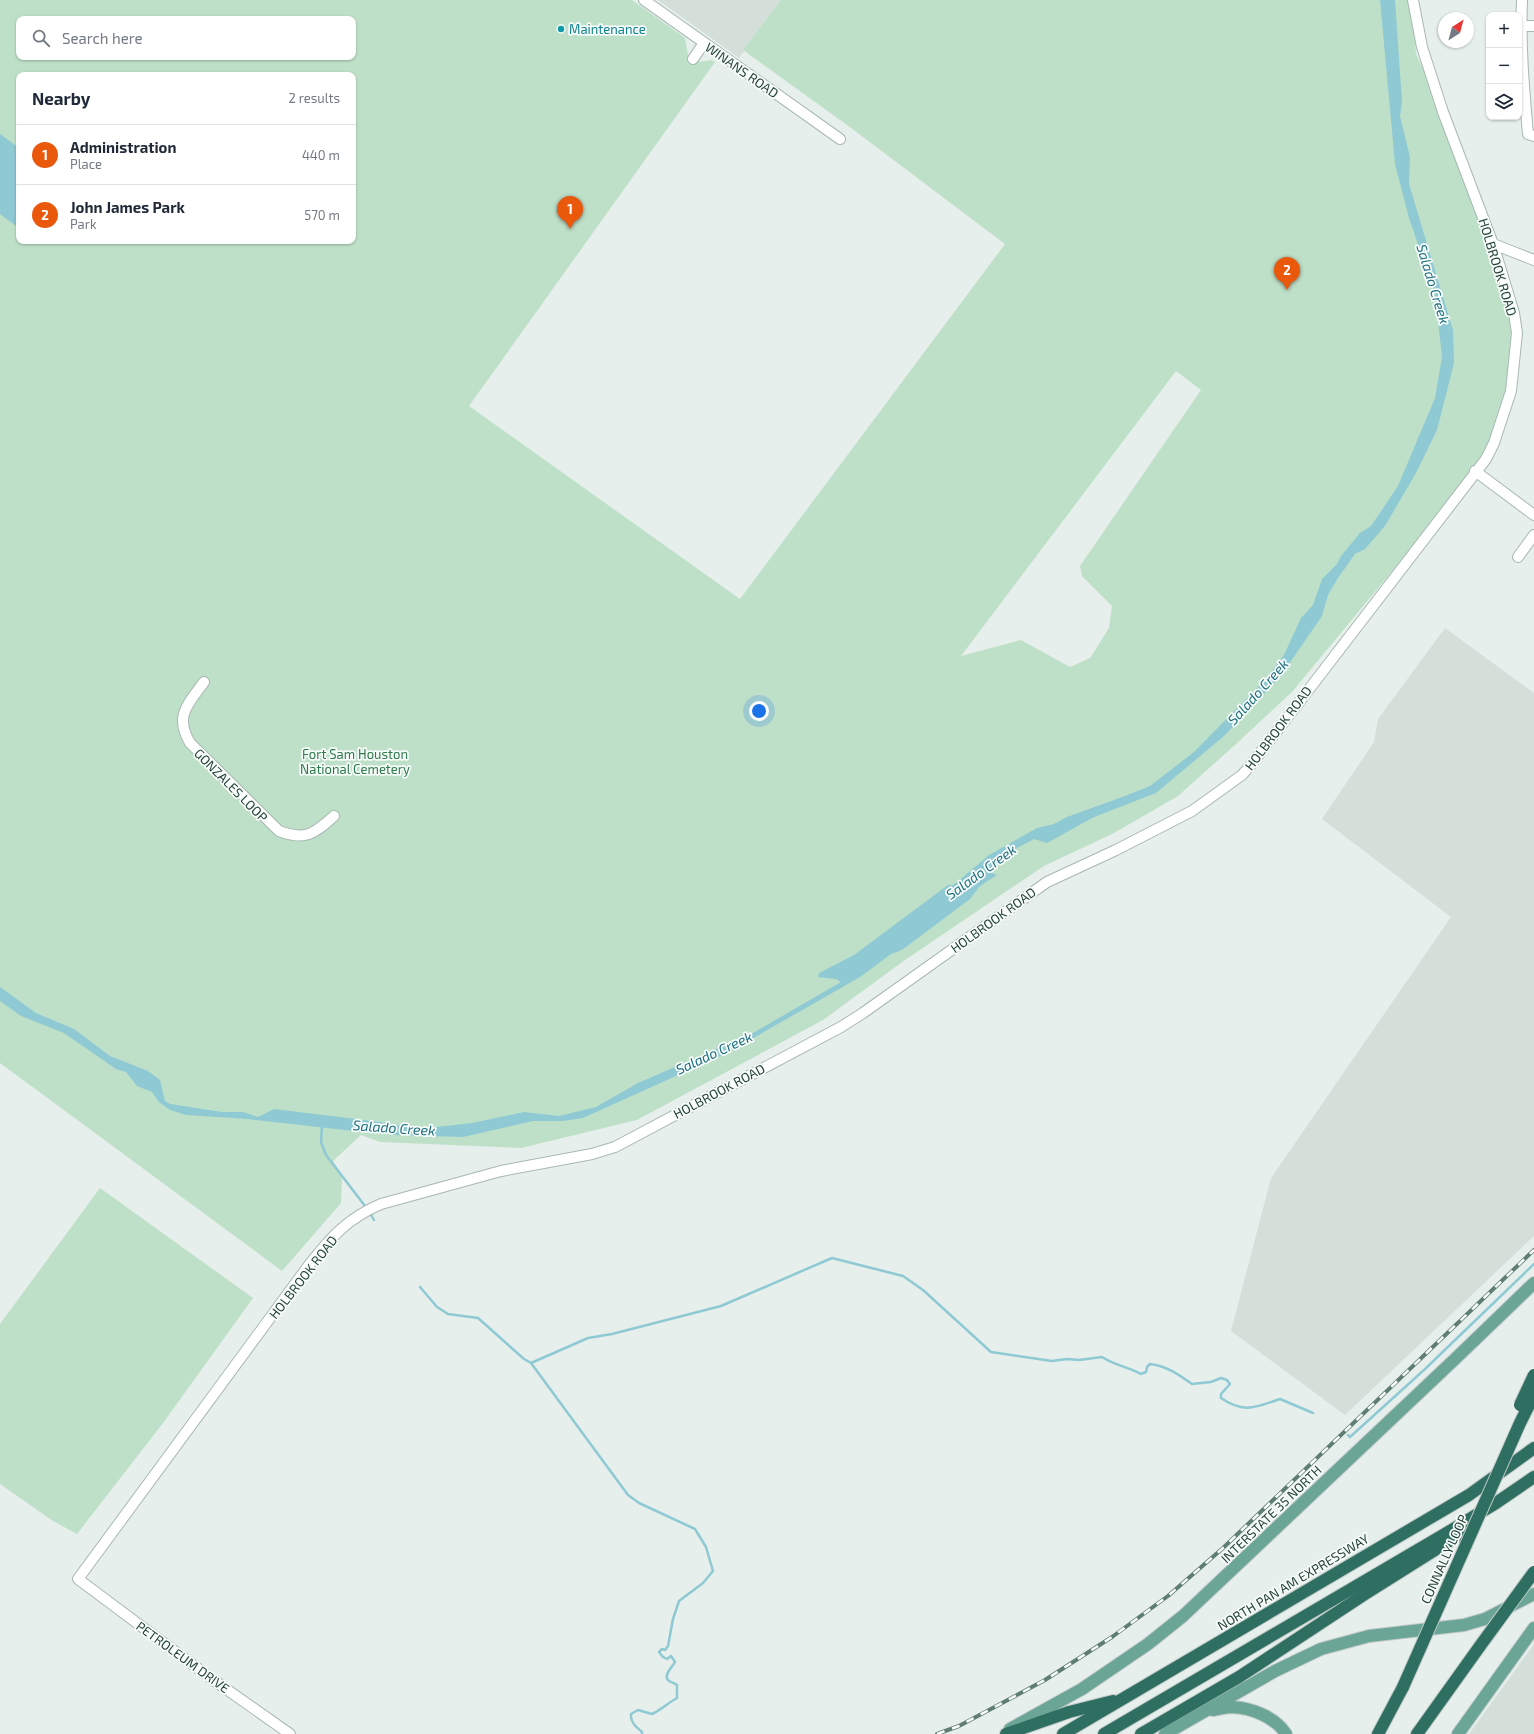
<!DOCTYPE html>
<html lang="en">
<head>
<meta charset="utf-8">
<style>
  :root { --surface:#fff; --page:#f2f2f3; --text:#1f2937; --muted:#747a83; --line:#e0e1e3; --accent:#ea580c }
  body { margin:0; font-family:"Exo 2",sans-serif; background:var(--page); color:var(--text) }
  .controls { position:absolute; right:12px; top:12px; display:grid; overflow:hidden; border-radius:8px; box-shadow:0 1px 3px #0004 }
  .controls button { width:36px; height:36px; display:grid; place-items:center; padding:0; border:0; border-bottom:1px solid var(--line); background:var(--surface); color:var(--text); font:20px sans-serif }
  .compass { position:absolute; left:1438px; top:12px; width:36px; height:36px; border-radius:50%; background:var(--surface); box-shadow:0 1px 3px #0004; rotate:36deg }
  .you { position:absolute; left:759px; top:711px; width:14px; height:14px; margin:-10px; border:3px solid #fff; border-radius:50%; background:#1a73e8; box-shadow:0 0 0 6px #1a73e833 }
  .badge { display:grid; place-items:center; width:26px; height:26px; border-radius:50%; background:var(--accent); color:#fff; font-size:13px; font-weight:700 }
  .pin { position:absolute; translate:-50% -33px; filter:drop-shadow(0 1px 2px #0008) }
  .pin::after { content:''; position:absolute; top:21px; width:14px; height:12px; background:inherit; clip-path:polygon(0 0,100% 0,50% 100%) }
  .list { margin:0; padding:0; list-style:none }
  h2 { display:flex; justify-content:space-between; align-items:center; height:52px; margin:0; padding:0 16px; font-size:17px }
  h2 small { font-size:13px; font-weight:400; color:var(--muted) }
  .list li { display:grid; grid-template-columns:26px 1fr auto; gap:12px; align-items:center; box-sizing:border-box; height:60px; padding:0 16px; border-top:1px solid var(--line) }
  .list b { display:block; font-size:15px; white-space:nowrap }
  .list p { margin:0; font-size:13px; white-space:nowrap; color:var(--muted) }
  .list em { font-size:13px; font-style:normal; color:var(--muted) }
  .icon { flex:none; width:22px; height:22px; fill:none; stroke:currentColor; stroke-width:2; stroke-linecap:round; stroke-linejoin:round }
  .map { position:relative; flex:none; width:1534px; height:1734px; overflow:hidden }
  .search { position:absolute; background:var(--surface); box-shadow:0 1px 3px #0004; left:16px; top:16px; width:340px; height:44px; display:flex; align-items:center; gap:10px; box-sizing:border-box; padding:0 14px; border-radius:8px; color:var(--muted); font-size:15px }
  .panel { position:absolute; background:var(--surface); box-shadow:0 1px 3px #0004; left:16px; top:72px; width:340px; height:172px; border-radius:8px }
  .map>svg:first-child { display:block }
</style>
</head>
<body>
<div class="map">
<svg width="1534" height="1734" viewBox="0 0 1534 1734">
  <rect width="100%" height="100%" fill="#e6efeb"/>
  <g fill="#d4dfda">
    <polygon points="658,0 781,0 739,58"/>
    <polygon points="1445,628 1534,693 1534,1236 1345,1415 1231,1331 1271,1178 1451,917 1322,819 1374,742 1378,719"/>
    <polygon points="1534,1644 1534,1734 1469,1734"/>
  </g>
  <g fill="#bfe0c8" fill-rule="evenodd">
    <path d="M0 0H632L685 38 688 55C698 63 700 62 712 60L715 62 469 406 740 599 1005 244 847 125 743 50 781 0H1412L1416 54 1443 112 1515 321 1513 380 1501 425 1475 471 1292 692 1236 744 1178 796 1114 833 1044 866 905 960 823 1020 637 1120 521 1148 380 1142 361 1135 333 1161 342 1177 341 1203 282 1271 0 1063ZM19 19H353V57H19ZM19 75H353V241H19ZM1176 371 1201 390 1080 566 1082 576 1112 606 1109 628 1090 658 1070 667 1021 640 961 656Z"/>
    <polygon points="100,1188 253,1298 163,1423 77,1534 53,1521 0,1484 0,1324"/>
  </g>
  <g fill="#8ec9d4">
    <path d="M1380 0H1395L1402 102 1400 116 1410 157 1409 184 1453 330 1454 363 1437 430 1416 473 1385 526 1365 549 1355 554 1338 578 1328 595 1322 616 1280 677 1224 736 1156 793 1094 817 1047 843 1034 839C1020 847 997 856 992 873L997 875 980 886 970 899 902 950 891 954 860 977 729 1052 583 1118 563 1121H533L463 1137 393 1135 388 1133H371L248 1119 186 1115 170 1110 159 1102 152 1092 137 1086 126 1072 116 1069 64 1033 21 1016 0 1001V987L36 1013 74 1029 110 1056 148 1071 160 1080 165 1101 170 1104 222 1112H243L258 1117 274 1109 380 1122 418 1129 472 1123 524 1112 559 1116 596 1107 638 1083 753 1033 841 982 836 979 818 977 819 973 854 955 948 885H953L957 882 989 855 1037 828 1054 824 1067 817 1125 796 1150 786 1194 752 1264 681 1284 655 1301 618 1313 605 1322 579 1337 564 1341 556 1360 533 1371 526 1398 486 1435 398 1442 357 1435 294 1409 218 1395 164Z"/>
    <polygon points="0,134 19,148 19,228 0,214"/>
  </g>
  <g fill="none" stroke-linecap="round" stroke-linejoin="round">
    <g stroke="#8ec9d4" stroke-width="2.5">
      <polyline points="322,1125 321,1142 326,1155 365,1206"/>
      <polyline points="370,1213 374,1220"/>
      <path d="M420 1287 437 1307 448 1314 478 1318 524 1359 531 1363 588 1338 612 1334 721 1306 832 1258 903 1276 923 1290 991 1352 1052 1361 1067 1359 1079 1360 1102 1357C1114 1365 1128 1367 1141 1374L1146 1372 1147 1367 1150 1364C1167 1366 1179 1375 1192 1384L1211 1382 1221 1378 1227 1380 1230 1384 1221 1394V1398C1244 1414 1256 1407 1280 1399L1313 1413"/>
      <path d="M531 1363 628 1495 639 1503 695 1529 706 1547 713 1571 703 1583 679 1601 673 1619 668 1646 665 1650 662 1649 659 1652 663 1657 667 1659 671 1656 675 1662C673 1666 663 1675 668 1680 669 1682 675 1683 677 1685V1698C668 1703 661 1710 652 1714L638 1710 631 1714C630 1722 636 1727 642 1732V1734"/>
      <polyline points="1348,1435 1350,1437 1424,1370 1534,1264"/>
    </g>
    <defs>
      <g id="minor">
        <polyline points="644,0 840,139"/>
        <path d="M1522 0C1520 45 1524 89 1528 134L1534 136"/>
        <polyline points="1521,26 1534,26"/>
        <polyline points="693,59 704,43"/>
        <polyline points="1493,244 1534,260"/>
        <polyline points="1475,471 1534,515"/>
        <polyline points="1518,557 1534,535"/>
        <path d="M204 682C188 704 174 716 190 743L279 831C305 841 314 834 334 816"/>
        <path d="M290 1734 212 1679 78 1579 309 1265C331 1237 348 1218 381 1204L501 1171 592 1154 615 1147 841 1027 863 1013 1047 882 1116 850 1192 811 1242 775 1250 766 1486 459 1494 443 1511 391 1517 333 1514 313 1493 244 1443 112 1422 47 1413 0"/>
      </g>
      <g id="major">
        <path d="M1213 1710C1219 1709 1226 1707 1232 1707 1252 1708 1275 1717 1286 1734"/>
        <polyline points="1010,1729 1082,1689 1148,1644 1183,1616 1455,1359 1534,1283"/>
        <polyline points="1165,1734 1275,1671 1321,1649 1369,1636 1464,1625 1485,1619 1534,1594"/>
        <polyline points="1458,1734 1534,1628"/>
      </g>
      <g id="highway">
        <polyline points="1006,1734 1069,1712 1113,1701"/>
        <polyline points="1063,1734 1469,1495 1534,1448"/>
        <polyline points="1104,1734 1445,1534 1496,1503 1534,1477"/>
        <polyline points="1141,1734 1239,1677 1365,1594 1462,1533"/>
        <polyline points="1378,1734 1403,1687"/>
        <polyline points="1417,1734 1480,1646"/>
      </g>
    </defs>
    <use href="#minor" stroke="#a8b8b2" stroke-width="12"/>
    <use href="#major" stroke="#c2cac8" stroke-width="14"/>
    <use href="#highway" stroke="#c2cac8" stroke-width="14"/>
    <use href="#minor" stroke="#fff" stroke-width="10"/>
    <use href="#major" stroke="#6aa596" stroke-width="12"/>
    <use href="#highway" stroke="#2f6f62" stroke-width="12"/>
    <defs>
      <polyline id="rail" points="937,1734 959,1726 1045,1680 1112,1637 1168,1596 1223,1548 1534,1250"/>
    </defs>
    <use href="#rail" stroke="#5f7d75" stroke-width="4"/>
    <use href="#rail" stroke="#f7fbf9" stroke-width="2.5" stroke-dasharray="8" stroke-linecap="butt"/>
    <defs>
      <g id="highway-bridge">
        <polyline points="1520,1405 1534,1375"/>
        <polyline points="1480,1646 1534,1572"/>
        <polyline points="1403,1687 1520,1423 1534,1395"/>
      </g>
    </defs>
    <use href="#highway-bridge" stroke="#c2cac8" stroke-width="14" stroke-linecap="butt"/>
    <use href="#highway-bridge" stroke="#2f6f62" stroke-width="12"/>
  </g>
  <circle fill="#0f9aa8" stroke="#f7fbf9" stroke-width="1.5" cx="561" cy="29" r="4"/>
  <g text-anchor="middle" stroke-width="3.5" stroke-linejoin="round" paint-order="stroke">
    <g font-size="13" fill="#0d838f" stroke="#f7fbf9" text-anchor="start">
      <text x="569" y="34">Maintenance</text>
    </g>
    <g font-size="13" fill="#24423a" stroke="#f7fbf9">
      <text transform="translate(742 70) rotate(35)" y="5">WINANS ROAD</text>
      <text transform="translate(1498 267) rotate(73)" y="5">HOLBROOK ROAD</text>
      <text transform="translate(1278 728) rotate(-53)" y="5">HOLBROOK ROAD</text>
      <text transform="translate(231 785) rotate(45)" y="5">GONZALES LOOP</text>
      <text transform="translate(993 920) rotate(-36)" y="5">HOLBROOK ROAD</text>
      <text transform="translate(719 1091) rotate(-28)" y="5">HOLBROOK ROAD</text>
      <text transform="translate(303 1277) rotate(-52)" y="5">HOLBROOK ROAD</text>
      <text transform="translate(1271 1514) rotate(-44)" y="5">INTERSTATE 35 NORTH</text>
      <text transform="translate(1444 1559) rotate(-66)" y="5">CONNALLY LOOP</text>
      <text transform="translate(1293 1582) rotate(-31)" y="5">NORTH PAN AM EXPRESSWAY</text>
      <text transform="translate(183 1657) rotate(36)" y="5">PETROLEUM DRIVE</text>
    </g>
    <g font-size="13" fill="#2d7a4b" stroke="#f7fbf9">
      <text x="355" y="759">Fort Sam Houston<tspan x="355" dy="15">National Cemetery</tspan></text>
    </g>
    <g font-size="14" font-style="italic" fill="#1c6f80" stroke="#f7fbf9">
      <text transform="translate(1433 284) rotate(73)" y="5">Salado Creek</text>
      <text transform="translate(1258 692) rotate(-48)" y="5">Salado Creek</text>
      <text transform="translate(981 872) rotate(-36)" y="5">Salado Creek</text>
      <text transform="translate(714 1053) rotate(-25)" y="5">Salado Creek</text>
      <text transform="translate(394 1128) rotate(4)" y="5">Salado Creek</text>
    </g>
  </g>
</svg>
<div class="controls">
<button>+</button>
<button>−</button>
<button><svg class="icon" aria-label="layers" viewBox="0 0 24 24"><path d="M12 4l9 5-9 5-9-5zM3 14l9 5 9-5"/></svg></button>
</div>
<svg class="compass" viewBox="-18 -18 36 36"><path d="M0-13l5 13h-10z" fill="#e53935"/><path d="M0 13l5-13h-10z" fill="#747a83"/></svg>
<div class="you"></div>
<div class="pin badge" style="left:570px;top:229px">1</div>
<div class="pin badge" style="left:1287px;top:290px">2</div>
<div class="search"><svg class="icon" aria-label="search" viewBox="0 0 24 24"><circle cx="10" cy="10" r="6"/><path d="M15 15l6 6"/></svg>Search here</div>
<section class="panel">
<h2>Nearby<small>2 results</small></h2>
<ul class="list">
<li><span class="badge">1</span><div><b>Administration</b><p>Place</p></div><em>440 m</em></li>
<li><span class="badge">2</span><div><b>John James Park</b><p>Park</p></div><em>570 m</em></li>
</ul>
</section>
</div>
</body>
</html>
